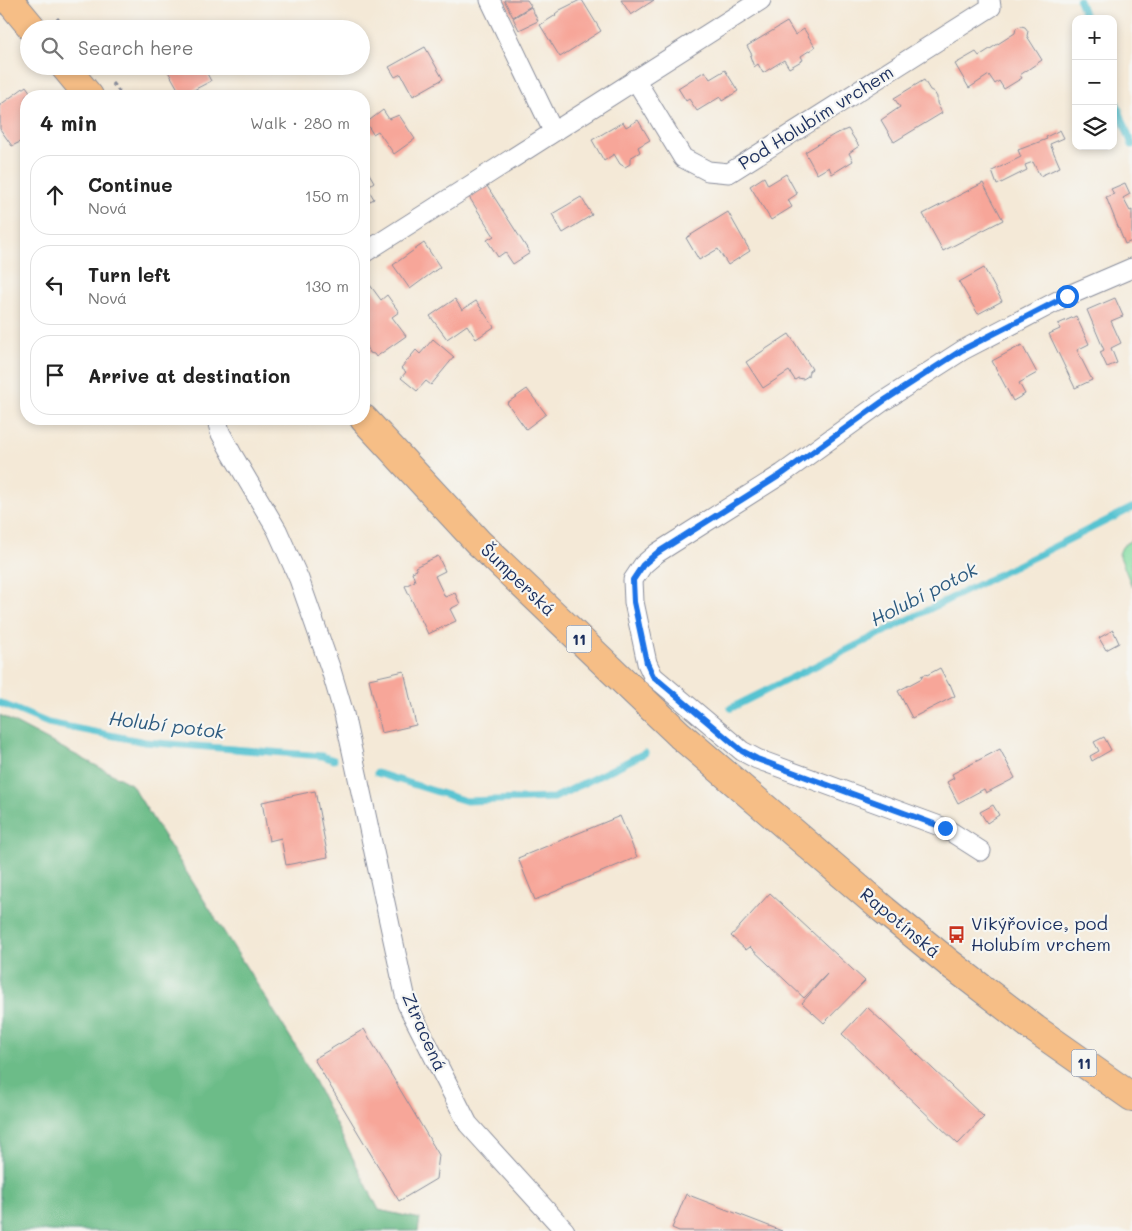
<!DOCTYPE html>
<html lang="en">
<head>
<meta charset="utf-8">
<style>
  :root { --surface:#fff; --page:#f6f6f6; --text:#222; --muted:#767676; --line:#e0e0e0 }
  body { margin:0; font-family:Mali,sans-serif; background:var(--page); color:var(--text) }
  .controls { position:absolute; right:15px; top:15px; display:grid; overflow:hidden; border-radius:10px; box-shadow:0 2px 8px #0003 }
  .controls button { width:45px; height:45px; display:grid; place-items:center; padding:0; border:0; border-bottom:1px solid var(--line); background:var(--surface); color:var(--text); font:25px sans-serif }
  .stop { position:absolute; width:15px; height:15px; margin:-11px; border:4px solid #1a73e8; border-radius:50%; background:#fff }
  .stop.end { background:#1a73e8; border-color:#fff; box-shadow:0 1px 5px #0008 }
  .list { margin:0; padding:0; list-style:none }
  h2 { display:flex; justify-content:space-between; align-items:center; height:65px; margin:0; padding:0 20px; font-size:21px }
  h2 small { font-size:16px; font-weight:400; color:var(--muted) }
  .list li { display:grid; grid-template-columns:32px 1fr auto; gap:15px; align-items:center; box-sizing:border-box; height:80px; margin:0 10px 10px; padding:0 10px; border:1px solid var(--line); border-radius:20px }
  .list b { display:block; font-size:19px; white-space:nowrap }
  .list p { margin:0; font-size:16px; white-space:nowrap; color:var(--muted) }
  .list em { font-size:16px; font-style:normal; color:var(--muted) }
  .icon { flex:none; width:28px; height:28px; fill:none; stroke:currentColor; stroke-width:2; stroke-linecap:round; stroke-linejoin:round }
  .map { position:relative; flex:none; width:1132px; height:1231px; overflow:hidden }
  .search { position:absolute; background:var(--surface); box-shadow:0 2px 8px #0003; left:20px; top:20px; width:350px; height:55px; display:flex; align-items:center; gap:12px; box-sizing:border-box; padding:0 18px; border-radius:28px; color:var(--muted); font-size:19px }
  .panel { position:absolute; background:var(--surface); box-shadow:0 2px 8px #0003; left:20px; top:90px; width:350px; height:335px; border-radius:20px }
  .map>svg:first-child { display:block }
</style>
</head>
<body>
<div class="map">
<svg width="1132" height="1231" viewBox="0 0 1132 1231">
  <rect width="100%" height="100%" fill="#f6f6f2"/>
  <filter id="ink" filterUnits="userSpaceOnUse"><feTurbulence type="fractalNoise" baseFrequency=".02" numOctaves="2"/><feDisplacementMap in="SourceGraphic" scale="10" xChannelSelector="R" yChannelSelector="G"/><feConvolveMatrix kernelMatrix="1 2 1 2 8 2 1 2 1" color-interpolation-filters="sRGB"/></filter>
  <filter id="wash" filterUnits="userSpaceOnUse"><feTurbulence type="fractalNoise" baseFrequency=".0096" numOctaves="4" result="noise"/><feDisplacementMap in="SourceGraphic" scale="20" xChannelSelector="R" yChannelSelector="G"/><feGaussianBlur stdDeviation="1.12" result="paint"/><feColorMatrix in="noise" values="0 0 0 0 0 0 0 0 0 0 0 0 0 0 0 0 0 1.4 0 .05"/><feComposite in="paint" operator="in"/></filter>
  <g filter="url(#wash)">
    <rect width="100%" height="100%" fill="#f4e9d7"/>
    <polygon fill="#85dda2" stroke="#508680" points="1132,539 1132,587 1119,554 1122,547"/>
    <polygon fill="#6cbc88" stroke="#447673" points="0,715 131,784 299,1051 379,1210 420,1219 418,1231 0,1231"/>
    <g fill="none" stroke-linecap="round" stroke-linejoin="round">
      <g stroke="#57c3d1" stroke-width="7">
        <polyline points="1079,0 1086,19"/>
        <polyline points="1113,94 1132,145"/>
        <polyline points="0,703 48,723 145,742 322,756 334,760"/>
        <polyline points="731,708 1132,508"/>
        <polyline points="377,773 466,801 554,798 645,753"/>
      </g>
    </g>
    <g id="blocks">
      <g fill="#f7a699">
        <polygon points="504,0 527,0 531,6 513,17"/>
        <polygon points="580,0 582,0 601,31 560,57 540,25 556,15 555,14 560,10"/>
        <polygon points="621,0 654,0 631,15"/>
        <polygon points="531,7 538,21 519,30 513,18"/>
        <polygon points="787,22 795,35 804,29 815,47 801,56 803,60 789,68 784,60 763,73 758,64 754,67 750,56 752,55 747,46"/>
        <polygon points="1021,26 1025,27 1028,31 1027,36 1042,60 1020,75 1022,78 1004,89 999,81 995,84 989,75 969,88 955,64 976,52 979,56 1015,33 1016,28"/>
        <polygon points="425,47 443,79 413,96 401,74 395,77 389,67"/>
        <polygon points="165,66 203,66 211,81 182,96"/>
        <polygon points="725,70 738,91 722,101 720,97 697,111 689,99 686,101 678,88 705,71 710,79"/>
        <polygon points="924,80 930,90 934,92 937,97 937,103 942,113 894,142 881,120 900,107 894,98"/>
        <polygon points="26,86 33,96 26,96 26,149 20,142 12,146 0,129 0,105"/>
        <polygon points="383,110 389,119 399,115 415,139 394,154 378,131 373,134 366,123"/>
        <polygon points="638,120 650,140 638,147 640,152 630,158 630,164 625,167 620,164 614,154 604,161 592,140 623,122 626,127"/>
        <polygon points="848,129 859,146 849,153 853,161 832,174 829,167 817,174 805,152 835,134"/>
        <polygon points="1060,130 1064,138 1050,144 1060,167 1040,176 1033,162 1025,165 1027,170 997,185 992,171 1021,157 1018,150 1047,139 1046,137"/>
        <polygon points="364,165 374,182 367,187 374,199 364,204"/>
        <polygon points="786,174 797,194 788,200 792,207 771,220 750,186 764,177 768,185"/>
        <polygon points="983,183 1003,220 943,251 923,214"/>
        <polygon points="1125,183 1130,194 1123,198 1130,211 1132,210 1132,241 1125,244 1106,197 1114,194 1111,189"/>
        <polygon points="487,186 530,253 513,264 505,252 498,257 487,240 494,236 469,197"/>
        <polygon points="581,197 592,215 563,233 552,214"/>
        <polygon points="728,212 750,251 728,265 718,249 699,260 686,238"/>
        <polygon points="424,243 440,267 410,289 393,265"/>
        <polygon points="984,268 1002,301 978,314 959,282"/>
        <polygon points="367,281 381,300 387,295 399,312 392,317 406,336 376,357 374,354 370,353 364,340 364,284"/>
        <polygon points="1115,298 1123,316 1111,321 1121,343 1111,348 1117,363 1107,367 1100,352 1104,350 1087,310"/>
        <polygon points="455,299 462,310 476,301 494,327 476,339 467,325 447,339 430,316"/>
        <polygon points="1076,316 1089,344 1077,350 1092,380 1075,388 1049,334 1060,329 1058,324"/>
        <polygon points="789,334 812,369 809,371 808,376 803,379 798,378 795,380 789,371 763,388 746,362"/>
        <polygon points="433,339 454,357 431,385 426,381 417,391 401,378 406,372 401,368 416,350 420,354"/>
        <polygon points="1022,345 1037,373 1019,383 1025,394 1013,401 992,361"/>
        <polygon points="527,389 546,414 526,429 507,403"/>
        <polygon points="438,556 445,571 435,576 445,597 455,593 460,604 450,609 456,621 428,634 405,586 415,581 412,572 417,570 415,567"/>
        <polygon points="1113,630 1119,643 1106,650 1099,638"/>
        <polygon points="940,668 949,685 950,684 955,696 912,718 898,691 922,678 921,676 926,674 927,675"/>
        <polygon points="404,671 416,725 381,733 369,679"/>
        <polygon points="1104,737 1111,750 1092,761 1090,756 1099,751 1094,742"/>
        <polygon points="1000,749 1015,778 986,793 984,789 958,803 947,782 954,778 952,774"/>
        <polygon points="315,791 328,857 286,865 281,838 269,841 262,802"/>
        <polygon points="993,805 999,815 987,823 980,812"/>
        <polygon points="620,816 637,857 535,900 518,858"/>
        <polygon points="770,893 865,981 824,1023 802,1003 827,974 804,998 750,947 746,950 731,936"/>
        <polygon points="867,1007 984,1117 958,1144 842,1034"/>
        <polygon points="364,1029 439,1155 436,1179 399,1201 314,1059"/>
        <polygon points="686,1194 782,1231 679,1231 672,1228"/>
      </g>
    </g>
  </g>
  <g filter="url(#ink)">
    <use href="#blocks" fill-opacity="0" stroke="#888c9a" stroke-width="1"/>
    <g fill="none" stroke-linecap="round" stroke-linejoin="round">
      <defs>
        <g id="minor">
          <polyline points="490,0 553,131"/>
          <polyline points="635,79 683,158 708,171 729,173 991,7 990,0"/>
          <polyline points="364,253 761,0"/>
          <polyline points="217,419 220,432 232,454 277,530 299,579 331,670 344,714 363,801 407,1004 468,1124 565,1231"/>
          <polyline points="981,851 945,828 757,759 742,751 653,676 647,663 634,602 633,580 643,565 657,553 782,474 882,402 963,350 1067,296 1132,268"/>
        </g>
        <g id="primary">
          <polyline points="9,0 33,29"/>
          <polyline points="64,66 89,96"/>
          <polyline points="364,419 478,542 680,735 884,910 949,963 1035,1029 1132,1097"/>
        </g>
      </defs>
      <use href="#minor" stroke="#888c9a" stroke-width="21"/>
      <use href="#primary" stroke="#888c9a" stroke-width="30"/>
      <g stroke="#888c9a" stroke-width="3" stroke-dasharray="4 4" stroke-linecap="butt">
        <polyline points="57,18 66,29"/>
        <polyline points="112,83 123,96"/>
      </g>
      <use href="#minor" stroke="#fff" stroke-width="19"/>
      <use href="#primary" stroke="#f6be86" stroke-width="28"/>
    </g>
  </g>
  <g fill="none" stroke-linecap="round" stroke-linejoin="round" filter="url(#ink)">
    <polyline stroke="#1a73e8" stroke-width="6" points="945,828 757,759 742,751 653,676 647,663 634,602 633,580 643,565 657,553 782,474 882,402 962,350 1067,296"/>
  </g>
  <defs>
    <symbol id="bus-bare" viewBox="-9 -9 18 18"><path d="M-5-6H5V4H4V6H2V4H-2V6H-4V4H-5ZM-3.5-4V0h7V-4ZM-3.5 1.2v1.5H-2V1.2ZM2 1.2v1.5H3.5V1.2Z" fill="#c8321e" stroke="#f6f6f2" stroke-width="2.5" paint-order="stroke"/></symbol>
  </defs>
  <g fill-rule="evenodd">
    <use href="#bus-bare" x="944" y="922" width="25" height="25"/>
  </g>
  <g text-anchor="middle" stroke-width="4.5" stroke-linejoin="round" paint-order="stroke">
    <g fill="#f6f6f2" stroke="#5d6b8a" stroke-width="1">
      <rect x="566.5" y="625.5" width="25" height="27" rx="4"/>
      <rect x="1071.5" y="1049.5" width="25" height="27" rx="4"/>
    </g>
    <g font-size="16" font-weight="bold" fill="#1b2f5e">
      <text x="579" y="645">11</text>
      <text x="1084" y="1069">11</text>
    </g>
    <g font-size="18" fill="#1b2f5e" stroke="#f6f6f2">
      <text transform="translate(816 118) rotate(-32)" y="6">Pod Holubím vrchem</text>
      <text transform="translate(518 580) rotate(44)" y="6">Šumperská</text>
      <text transform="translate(900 923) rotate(40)" y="6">Rapotínská</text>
      <text transform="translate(424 1032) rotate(66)" y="6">Ztracená</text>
    </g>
    <g font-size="18" fill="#1b2f5e" stroke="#f6f6f2" text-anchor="start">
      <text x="971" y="930">Vikýřovice, pod<tspan x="971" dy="21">Holubím vrchem</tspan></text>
    </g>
    <g font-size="19" font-style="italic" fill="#2d5b80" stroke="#f6f6f2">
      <text transform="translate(924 594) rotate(-27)" y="7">Holubí potok</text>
      <text transform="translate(167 725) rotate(7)" y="7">Holubí potok</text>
    </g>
  </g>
</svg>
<div class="controls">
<button>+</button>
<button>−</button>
<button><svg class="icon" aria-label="layers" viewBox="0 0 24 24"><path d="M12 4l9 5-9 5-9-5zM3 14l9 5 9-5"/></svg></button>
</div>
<div class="stop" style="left:1067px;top:296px"></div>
<div class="stop end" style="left:945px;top:828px"></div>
<div class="search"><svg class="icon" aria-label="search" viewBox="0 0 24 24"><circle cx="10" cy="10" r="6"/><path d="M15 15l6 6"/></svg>Search here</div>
<section class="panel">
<h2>4 min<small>Walk · 280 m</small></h2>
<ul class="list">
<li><svg class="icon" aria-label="ahead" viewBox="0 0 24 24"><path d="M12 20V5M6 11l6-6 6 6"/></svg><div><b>Continue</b><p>Nová</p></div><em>150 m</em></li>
<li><svg class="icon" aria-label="left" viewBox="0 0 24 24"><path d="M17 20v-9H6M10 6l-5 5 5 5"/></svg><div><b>Turn left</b><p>Nová</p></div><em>130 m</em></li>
<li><svg class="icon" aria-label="arrive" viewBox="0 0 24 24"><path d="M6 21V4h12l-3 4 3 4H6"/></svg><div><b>Arrive at destination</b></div></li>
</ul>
</section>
</div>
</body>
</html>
